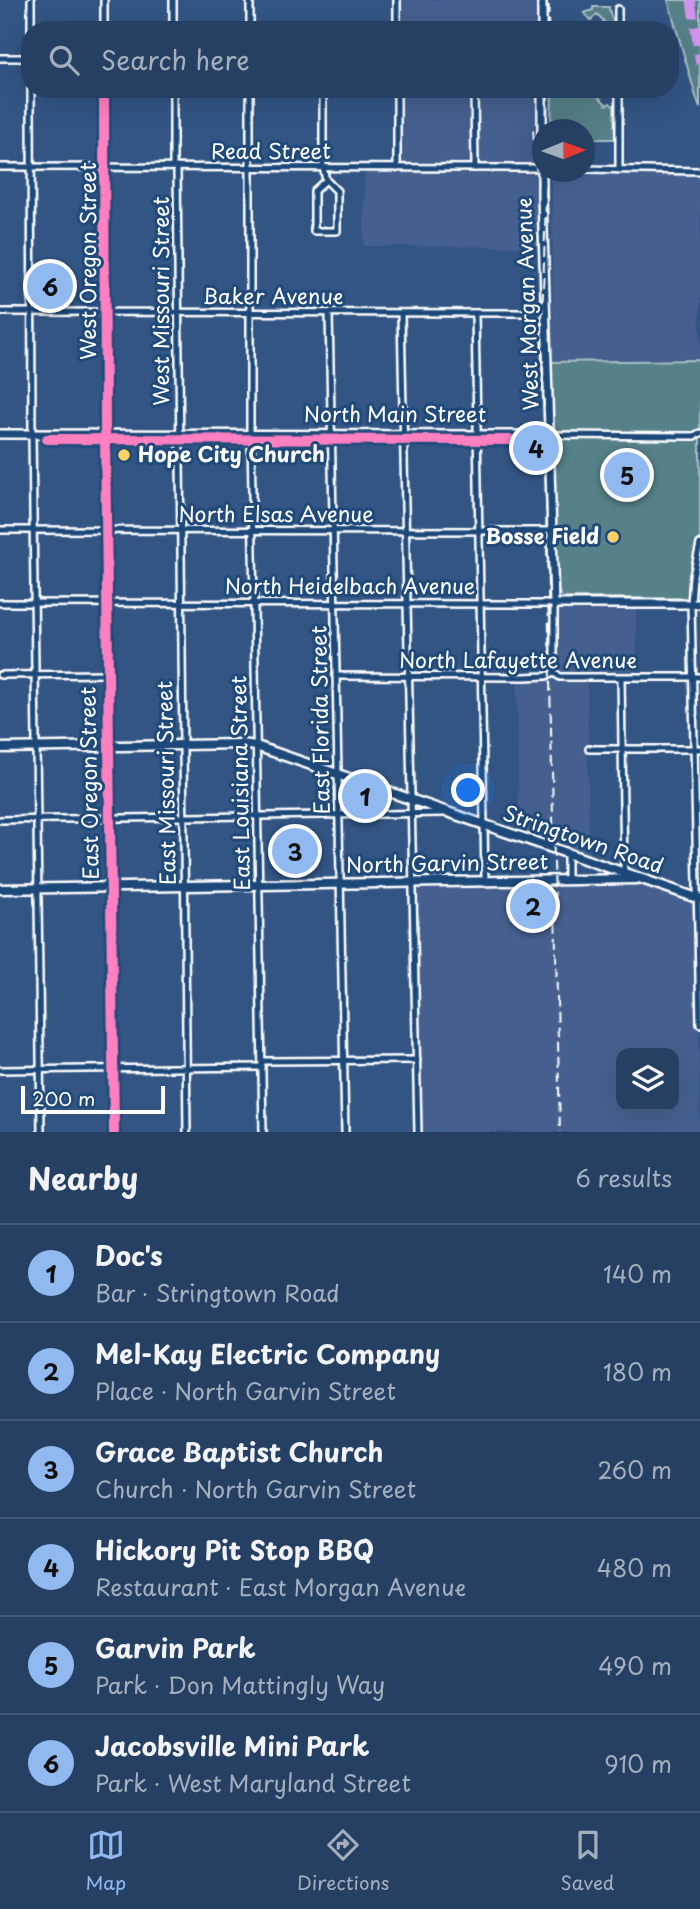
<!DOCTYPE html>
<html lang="en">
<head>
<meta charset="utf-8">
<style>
  :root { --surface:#264063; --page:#2e4769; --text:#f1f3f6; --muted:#a4afbe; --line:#425978; --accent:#90b9f0 }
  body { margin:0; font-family:"Playpen Sans",sans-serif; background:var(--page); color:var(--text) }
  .controls { position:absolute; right:21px; bottom:21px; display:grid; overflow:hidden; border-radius:14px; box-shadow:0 7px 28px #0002 }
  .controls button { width:63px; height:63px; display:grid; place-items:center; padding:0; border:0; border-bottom:2px solid var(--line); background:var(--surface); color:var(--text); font:35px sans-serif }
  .compass { position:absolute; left:532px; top:119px; width:63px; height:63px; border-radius:50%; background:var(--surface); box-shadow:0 7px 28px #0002; rotate:89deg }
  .scale { position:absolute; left:21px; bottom:18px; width:144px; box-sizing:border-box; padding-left:7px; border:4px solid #fff; border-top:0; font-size:19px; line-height:24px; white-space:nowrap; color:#fff; -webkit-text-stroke:5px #1f4a7a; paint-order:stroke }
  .you { position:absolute; left:469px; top:791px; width:24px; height:24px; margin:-18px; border:5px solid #fff; border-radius:50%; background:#1a73e8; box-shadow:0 0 0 10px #1a73e833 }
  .badge { display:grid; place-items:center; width:46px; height:46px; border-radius:50%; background:var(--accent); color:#111; font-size:23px; font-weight:700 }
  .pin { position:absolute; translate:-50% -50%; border:4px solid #fff; box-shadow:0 2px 7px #0006 }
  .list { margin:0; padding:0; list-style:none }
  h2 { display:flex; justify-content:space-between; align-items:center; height:91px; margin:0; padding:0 28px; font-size:30px }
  h2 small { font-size:23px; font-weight:400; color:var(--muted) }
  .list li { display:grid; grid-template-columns:46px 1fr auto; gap:21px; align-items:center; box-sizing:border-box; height:98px; padding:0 28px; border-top:2px solid var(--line) }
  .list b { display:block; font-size:26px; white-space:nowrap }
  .list p { margin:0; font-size:23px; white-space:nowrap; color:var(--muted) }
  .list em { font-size:23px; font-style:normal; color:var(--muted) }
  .icon { flex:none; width:38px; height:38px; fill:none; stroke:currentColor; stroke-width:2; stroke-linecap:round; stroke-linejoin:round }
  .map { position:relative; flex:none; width:700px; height:1132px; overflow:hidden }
  .search { position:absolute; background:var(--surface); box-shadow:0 7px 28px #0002; left:21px; right:21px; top:21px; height:77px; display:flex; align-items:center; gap:18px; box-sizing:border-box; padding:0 24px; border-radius:28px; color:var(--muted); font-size:26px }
  .sheet { height:679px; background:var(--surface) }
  nav { display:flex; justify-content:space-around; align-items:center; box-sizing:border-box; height:98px; border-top:2px solid var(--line); background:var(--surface); font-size:19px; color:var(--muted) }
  nav a { display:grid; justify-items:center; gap:4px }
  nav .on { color:var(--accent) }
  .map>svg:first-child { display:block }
</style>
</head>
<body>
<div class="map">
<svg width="700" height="1132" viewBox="0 0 700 1132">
  <rect width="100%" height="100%" fill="#325584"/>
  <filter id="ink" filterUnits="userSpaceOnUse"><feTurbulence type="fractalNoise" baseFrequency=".0143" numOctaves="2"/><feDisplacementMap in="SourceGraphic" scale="14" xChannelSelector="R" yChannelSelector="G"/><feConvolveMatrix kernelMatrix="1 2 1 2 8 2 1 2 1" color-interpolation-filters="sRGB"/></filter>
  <g filter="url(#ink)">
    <g fill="#45618f" fill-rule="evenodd">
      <polygon points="398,0 542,0 542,30 397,30"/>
      <polygon points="397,89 542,89 544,247 364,246 365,168 396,168"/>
      <polygon points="700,173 700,358 553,362 552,176"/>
      <polygon points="554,604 636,604 637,678 587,678 589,861 519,836 517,677 554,673"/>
      <path d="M554 876 643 879 697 898 700 1132H418L413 882ZM621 1053H674V1106H621Z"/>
    </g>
    <g fill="#568188" stroke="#aac0c4" stroke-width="2">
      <polygon points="668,0 700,0 700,108 697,100"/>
      <path d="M593 7H609C609 16 615 21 615 30H596L604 21 597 14 591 20 584 13 593 10Z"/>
      <polygon points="552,89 591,89 607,105 610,103 614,107 615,139 585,139 584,130 551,129"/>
      <polygon points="36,266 65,266 65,307 36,306"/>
      <polygon points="700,360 700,598 563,598 556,588 551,362"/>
    </g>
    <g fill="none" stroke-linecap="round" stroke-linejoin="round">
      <defs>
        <g id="minor">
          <polyline points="31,0 31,30"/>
          <polyline points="104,0 104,30"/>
          <polyline points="397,0 397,30"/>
          <polyline points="618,9 618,30"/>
          <polyline points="173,30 173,0"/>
          <polyline points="250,30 250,0"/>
          <polyline points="0,58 30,58"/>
          <polyline points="31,89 32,434 41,1132"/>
          <polyline points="104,89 105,439 114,1132"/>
          <polyline points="250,89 250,434"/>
          <polyline points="323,89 323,167 326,180 337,191 337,231 314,231 314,191 326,180"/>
          <polyline points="474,89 475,168"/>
          <polyline points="0,167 542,168"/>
          <polyline points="173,167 173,89"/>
          <polyline points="177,167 187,1132"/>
          <polyline points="397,168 397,89"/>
          <polyline points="584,169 700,171"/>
          <polyline points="619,170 619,89"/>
          <polyline points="0,312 546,313"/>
          <polyline points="329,313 345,1132"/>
          <polyline points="401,313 418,1132"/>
          <polyline points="475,313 485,881"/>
          <polyline points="251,434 263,1132"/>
          <polyline points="549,435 694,436 700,433"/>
          <polyline points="0,530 551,531"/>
          <polyline points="700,544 693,576 691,604 700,1024"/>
          <polyline points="0,603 554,604 554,673"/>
          <polyline points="0,675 108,674"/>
          <polyline points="336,676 524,677 546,676 554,673 560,677 700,677"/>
          <polyline points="621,678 624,872"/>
          <polyline points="589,749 700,749"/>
          <polyline points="0,820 445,813"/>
          <polyline points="567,853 567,880"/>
          <polyline points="262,1061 417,1060"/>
          <polyline points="0,1070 262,1067"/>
        </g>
        <g id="tertiary">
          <polyline points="542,30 542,0"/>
          <polyline points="542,89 542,194 554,604 700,604"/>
          <polyline points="0,434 549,435"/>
        </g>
        <g id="secondary">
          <polyline points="0,748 242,744 256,746 700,899"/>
          <polyline points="0,889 636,879"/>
        </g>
      </defs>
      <use href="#minor" stroke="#fff" stroke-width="10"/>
      <use href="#tertiary" stroke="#fff" stroke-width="12"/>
      <use href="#secondary" stroke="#fff" stroke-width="13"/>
      <use href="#minor" stroke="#1f4a7a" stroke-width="5"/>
      <use href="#tertiary" stroke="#1f4a7a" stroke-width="7"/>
      <use href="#secondary" stroke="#1f4a7a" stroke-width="8"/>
      <g stroke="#fff" stroke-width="2" stroke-dasharray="10 5" stroke-linecap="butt">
        <polyline points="548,30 549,0"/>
        <polyline points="533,130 538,189"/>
        <polyline points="547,130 548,89"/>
        <polyline points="547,172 542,321 560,1132"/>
      </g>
      <polyline stroke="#d193ec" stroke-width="9" stroke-dasharray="18 9" stroke-linecap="butt" points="691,0 700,64"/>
      <defs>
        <g id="cycleway">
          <polyline points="104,89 105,439 114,1132"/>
          <polyline points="47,439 540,440 549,435"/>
        </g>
      </defs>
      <use href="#cycleway" stroke="#1f4a7a" stroke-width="15"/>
      <use href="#cycleway" stroke="#ff80c0" stroke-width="10"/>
    </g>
  </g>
  <g fill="#ffd166" stroke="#1f4a7a" stroke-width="2.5">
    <circle cx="124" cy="455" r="7"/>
    <circle cx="613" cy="537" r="7"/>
  </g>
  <g text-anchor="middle" stroke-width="6" stroke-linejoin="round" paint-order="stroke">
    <g font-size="21" fill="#fff" stroke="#1f4a7a">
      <text x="271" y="159">Read Street</text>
      <text transform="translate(89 261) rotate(-90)" y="7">West Oregon Street</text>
      <text x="273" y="304">Baker Avenue</text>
      <text transform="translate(162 301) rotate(-90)" y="7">West Missouri Street</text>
      <text transform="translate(528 304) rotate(-92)" y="7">West Morgan Avenue</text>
      <text x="395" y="422">North Main Street</text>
      <text x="276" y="522">North Elsas Avenue</text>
      <text x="350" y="594">North Heidelbach Avenue</text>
      <text x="518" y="668">North Lafayette Avenue</text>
      <text transform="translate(321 720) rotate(-91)" y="7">East Florida Street</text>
      <text transform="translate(90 783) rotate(-91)" y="7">East Oregon Street</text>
      <text transform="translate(167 783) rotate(-91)" y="7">East Missouri Street</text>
      <text transform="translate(241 783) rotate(-91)" y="7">East Louisiana Street</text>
      <text transform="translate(583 840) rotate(19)" y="7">Stringtown Road</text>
      <text transform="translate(447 864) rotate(-1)" y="7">North Garvin Street</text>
    </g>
    <g font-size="21" font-weight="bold" fill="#fff" stroke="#1f4a7a" text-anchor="start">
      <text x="138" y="462">Hope City Church</text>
      <text x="599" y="544" text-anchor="end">Bosse Field</text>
    </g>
  </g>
</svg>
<div class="controls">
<button><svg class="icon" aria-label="layers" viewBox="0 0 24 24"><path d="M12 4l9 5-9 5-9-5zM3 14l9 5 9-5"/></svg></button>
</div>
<svg class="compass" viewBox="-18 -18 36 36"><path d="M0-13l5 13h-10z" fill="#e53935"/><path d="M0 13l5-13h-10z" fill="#a4afbe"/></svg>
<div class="scale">200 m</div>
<div class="you"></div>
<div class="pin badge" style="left:365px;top:796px">1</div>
<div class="pin badge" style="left:533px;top:906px">2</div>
<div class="pin badge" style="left:295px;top:851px">3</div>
<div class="pin badge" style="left:536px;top:448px">4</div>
<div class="pin badge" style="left:627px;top:475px">5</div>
<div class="pin badge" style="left:50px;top:286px">6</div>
<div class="search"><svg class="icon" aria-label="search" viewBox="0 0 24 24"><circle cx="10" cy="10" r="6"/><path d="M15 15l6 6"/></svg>Search here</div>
</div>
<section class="sheet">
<h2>Nearby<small>6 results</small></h2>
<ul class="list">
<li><span class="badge">1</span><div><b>Doc's</b><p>Bar · Stringtown Road</p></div><em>140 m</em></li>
<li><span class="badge">2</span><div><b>Mel-Kay Electric Company</b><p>Place · North Garvin Street</p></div><em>180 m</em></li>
<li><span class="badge">3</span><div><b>Grace Baptist Church</b><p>Church · North Garvin Street</p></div><em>260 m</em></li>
<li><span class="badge">4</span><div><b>Hickory Pit Stop BBQ</b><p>Restaurant · East Morgan Avenue</p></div><em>480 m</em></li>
<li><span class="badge">5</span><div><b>Garvin Park</b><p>Park · Don Mattingly Way</p></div><em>490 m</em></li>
<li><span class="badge">6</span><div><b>Jacobsville Mini Park</b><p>Park · West Maryland Street</p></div><em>910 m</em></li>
</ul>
</section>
<nav>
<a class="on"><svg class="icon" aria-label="map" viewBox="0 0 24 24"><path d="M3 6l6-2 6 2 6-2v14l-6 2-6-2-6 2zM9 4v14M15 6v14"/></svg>Map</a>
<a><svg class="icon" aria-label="directions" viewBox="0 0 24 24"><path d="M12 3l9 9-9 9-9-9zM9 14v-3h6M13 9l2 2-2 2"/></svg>Directions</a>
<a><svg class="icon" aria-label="saved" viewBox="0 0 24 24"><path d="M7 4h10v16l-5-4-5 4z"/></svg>Saved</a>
</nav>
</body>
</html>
